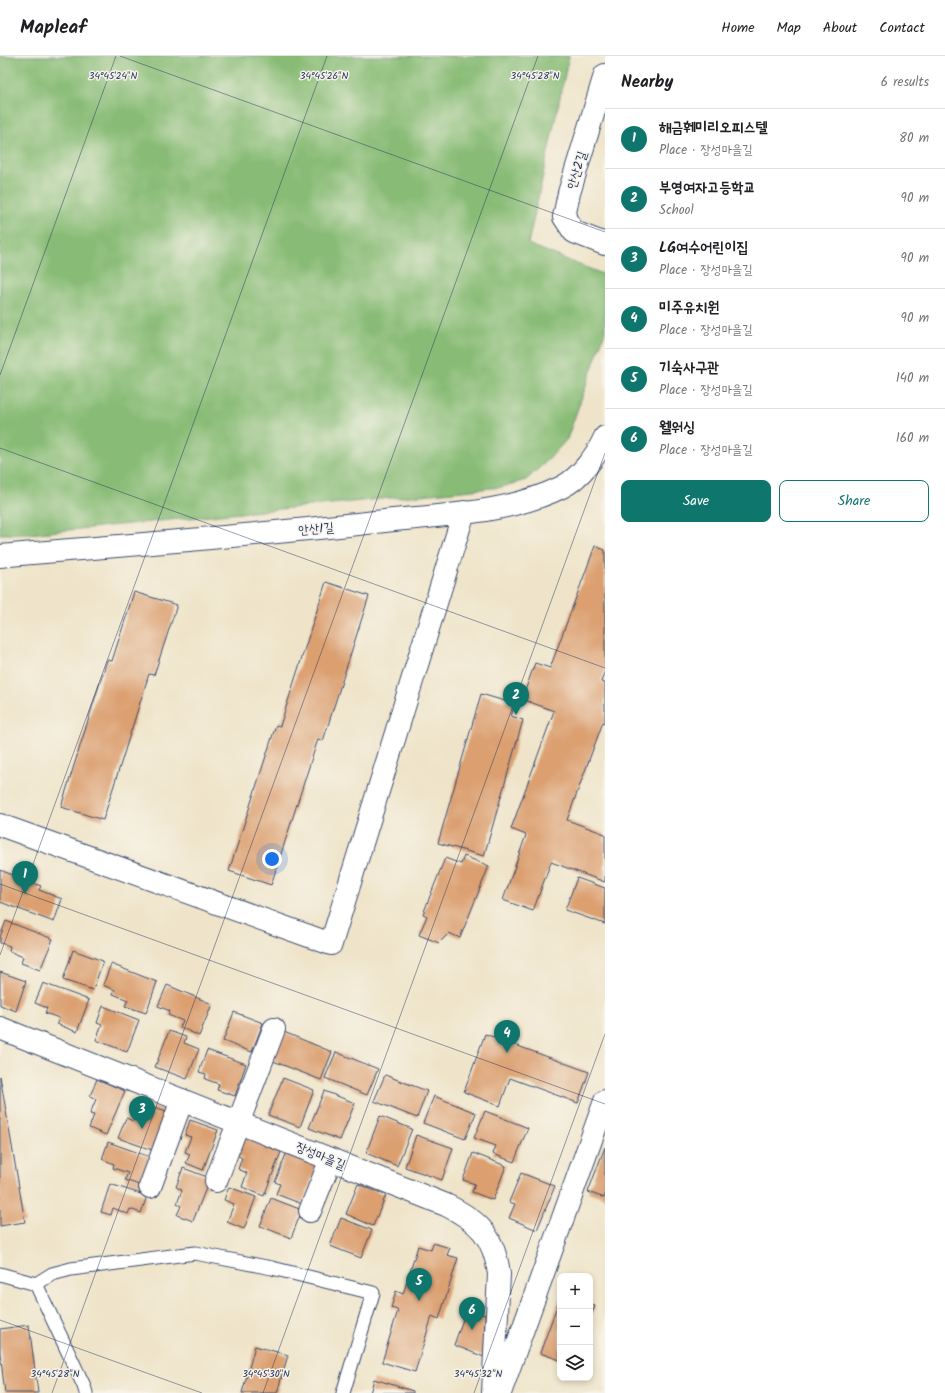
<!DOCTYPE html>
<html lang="en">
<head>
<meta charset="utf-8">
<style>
  :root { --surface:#fff; --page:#f6f6f6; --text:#202124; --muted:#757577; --line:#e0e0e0; --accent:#0f766e }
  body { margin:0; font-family:Kalam,"Poor Story",sans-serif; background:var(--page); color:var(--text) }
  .controls { position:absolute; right:12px; bottom:12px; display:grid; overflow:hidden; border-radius:8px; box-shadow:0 2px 6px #0003 }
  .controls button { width:36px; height:36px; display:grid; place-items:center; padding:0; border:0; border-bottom:1px solid var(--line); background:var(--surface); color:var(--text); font:20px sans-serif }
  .you { position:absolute; left:272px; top:803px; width:14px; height:14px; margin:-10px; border:3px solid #fff; border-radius:50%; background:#1a73e8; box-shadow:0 0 0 6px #1a73e833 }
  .badge { display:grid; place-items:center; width:26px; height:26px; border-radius:50%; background:var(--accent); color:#fff; font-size:13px; font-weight:700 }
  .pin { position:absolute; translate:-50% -33px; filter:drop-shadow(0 1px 2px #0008) }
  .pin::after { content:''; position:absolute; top:21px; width:14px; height:12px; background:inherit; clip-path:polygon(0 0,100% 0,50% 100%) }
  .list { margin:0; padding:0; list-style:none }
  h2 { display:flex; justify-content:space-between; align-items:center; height:52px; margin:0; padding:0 16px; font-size:17px }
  h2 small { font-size:13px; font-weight:400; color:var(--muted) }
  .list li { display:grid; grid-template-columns:26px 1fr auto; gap:12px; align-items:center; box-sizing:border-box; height:60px; padding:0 16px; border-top:1px solid var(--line) }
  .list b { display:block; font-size:15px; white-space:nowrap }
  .list p { margin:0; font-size:13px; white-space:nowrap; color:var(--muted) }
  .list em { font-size:13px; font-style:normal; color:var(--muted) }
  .actions { display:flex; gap:8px; padding:12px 16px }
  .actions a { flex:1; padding:9px 0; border:1px solid var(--accent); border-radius:8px; text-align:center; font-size:14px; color:var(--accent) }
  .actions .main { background:var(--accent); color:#fff }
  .icon { flex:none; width:22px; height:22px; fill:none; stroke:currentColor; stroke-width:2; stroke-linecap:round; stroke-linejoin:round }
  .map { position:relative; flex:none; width:605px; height:1337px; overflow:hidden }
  header { display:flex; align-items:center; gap:24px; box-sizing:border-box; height:56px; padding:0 20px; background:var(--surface); border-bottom:1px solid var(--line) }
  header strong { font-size:19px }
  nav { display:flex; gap:22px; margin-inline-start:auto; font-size:14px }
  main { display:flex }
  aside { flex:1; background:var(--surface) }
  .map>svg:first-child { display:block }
</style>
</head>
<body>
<header>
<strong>Mapleaf</strong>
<nav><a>Home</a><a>Map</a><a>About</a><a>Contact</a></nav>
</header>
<main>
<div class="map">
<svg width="605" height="1337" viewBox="0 0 605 1337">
  <rect width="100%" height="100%" fill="#f7f3e8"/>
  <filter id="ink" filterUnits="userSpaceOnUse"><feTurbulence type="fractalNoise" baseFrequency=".025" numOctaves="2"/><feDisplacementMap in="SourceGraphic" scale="8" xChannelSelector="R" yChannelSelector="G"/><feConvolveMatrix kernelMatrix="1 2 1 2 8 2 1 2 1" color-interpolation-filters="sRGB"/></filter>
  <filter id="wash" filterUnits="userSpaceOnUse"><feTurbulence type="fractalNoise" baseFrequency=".012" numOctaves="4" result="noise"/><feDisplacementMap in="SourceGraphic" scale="16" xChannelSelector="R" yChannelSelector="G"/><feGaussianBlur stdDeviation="0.9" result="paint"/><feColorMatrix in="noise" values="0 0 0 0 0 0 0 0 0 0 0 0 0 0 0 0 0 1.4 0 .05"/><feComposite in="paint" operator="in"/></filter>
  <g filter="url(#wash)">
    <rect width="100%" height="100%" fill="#efe4c9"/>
    <polygon fill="#88bc76" stroke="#52766a" points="0,0 569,0 528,188 605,219 605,276 567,383 548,404 526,424 502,431 29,478 0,478"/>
    <g id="blocks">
      <g fill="#db9f6f">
        <polygon points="595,490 605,494 605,615 601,626 605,627 605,667 603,666 567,764 605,778 605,826 551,806 533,855 503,844 526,779 511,773 554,655 522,643 535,607 550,612"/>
        <polygon points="326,526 369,540 323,685 318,683 271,829 229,815 276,669 280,670"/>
        <polygon points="134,536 177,549 154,619 149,618 103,764 61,751 107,604 112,605"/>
        <polygon points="481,638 515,648 511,660 523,664 484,800 438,787"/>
        <polygon points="464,800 489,810 460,882 449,877 439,887 419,879 427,860 423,858 445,802 461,808"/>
        <polygon points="0,814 41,830 39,834 62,843 54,866 0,846"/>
        <polygon points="577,822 605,832 605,868 565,854"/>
        <polygon points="6,865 53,883 40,914 21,907 23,901 9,895 10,890 0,887 0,881"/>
        <polygon points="73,894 103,905 93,934 63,924"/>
        <polygon points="111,908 157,926 146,957 125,950 128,944 113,938 115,934 103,929"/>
        <polygon points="0,916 26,925 16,955 0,949"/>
        <polygon points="43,927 89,944 77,976 57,968 59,962 45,957 47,952 35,947"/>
        <polygon points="167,929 212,948 199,980 180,971 183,965 168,959 170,955 158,950"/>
        <polygon points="103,950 139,964 127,996 96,984 102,969 97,967"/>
        <polygon points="234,956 263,967 252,996 223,985"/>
        <polygon points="169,975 186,981 184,987 199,993 187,1023 155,1011"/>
        <polygon points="284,976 332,996 321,1024 273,1005"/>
        <polygon points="485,978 589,1016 578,1047 510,1022 500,1050 464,1036"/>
        <polygon points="207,994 246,1008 235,1040 217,1034 219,1028 205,1023 206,1018 199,1016"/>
        <polygon points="336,996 378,1013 367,1039 325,1022"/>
        <polygon points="385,1019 427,1035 417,1062 374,1045"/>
        <polygon points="0,1020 25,1166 0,1170"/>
        <polygon points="283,1022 314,1034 300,1071 268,1059"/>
        <polygon points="97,1023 125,1035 106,1079 89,1072 94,1059 90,1058 96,1043 90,1040"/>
        <polygon points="324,1035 355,1047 340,1084 309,1072"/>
        <polygon points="434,1040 476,1057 465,1083 423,1067"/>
        <polygon points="138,1051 152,1056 154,1051 170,1056 155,1095 118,1082 126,1062 133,1065"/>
        <polygon points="485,1055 528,1072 514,1106 493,1098 496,1090 474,1082"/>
        <polygon points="380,1060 412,1073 397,1110 366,1097"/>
        <polygon points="190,1064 218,1074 203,1114 186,1107 190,1098 185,1096 191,1081 185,1079"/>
        <polygon points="416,1079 453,1092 442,1124 405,1111"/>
        <polygon points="244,1081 281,1096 264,1140 242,1131 247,1117 238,1113 242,1102 237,1099"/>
        <polygon points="108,1086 153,1102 142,1130 125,1124 128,1117 113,1112 114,1108 102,1103"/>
        <polygon points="605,1091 605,1142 588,1136"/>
        <polygon points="473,1097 506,1110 493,1144 472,1136 475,1128 463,1124"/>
        <polygon points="286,1098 317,1110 302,1148 276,1138 280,1128 275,1126"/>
        <polygon points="183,1112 210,1122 193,1165 177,1159 181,1150 177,1148 182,1134 176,1131"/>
        <polygon points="521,1117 555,1130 537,1174 509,1162 515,1148 509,1146"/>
        <polygon points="110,1128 147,1140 141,1157 130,1153 128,1158 113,1152 111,1159 101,1156"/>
        <polygon points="358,1128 386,1139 373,1170 346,1158"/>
        <polygon points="229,1131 256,1141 244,1173 227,1166 234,1148 224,1144"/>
        <polygon points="271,1142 302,1154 291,1182 260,1170"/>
        <polygon points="341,1162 372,1174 361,1202 330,1190"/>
        <polygon points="433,1187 450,1192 447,1199 458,1202 439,1263 432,1260 415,1316 382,1306 398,1254 391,1252 396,1235 403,1238 418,1190 431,1194"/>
        <polygon points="560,1242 560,1304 540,1297"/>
        <polygon points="590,1248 595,1250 590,1263"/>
        <polygon points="467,1252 485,1259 484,1301 454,1289"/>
        <polygon points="29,1269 38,1337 5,1337 0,1296 0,1273"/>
        <polygon points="255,1290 288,1299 277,1337 242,1337"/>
        <polygon points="374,1323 413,1335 413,1337 370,1337"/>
      </g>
    </g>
  </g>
  <g filter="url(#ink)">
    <use href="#blocks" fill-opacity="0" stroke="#3b4a6e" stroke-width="1"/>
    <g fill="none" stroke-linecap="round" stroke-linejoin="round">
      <defs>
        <g id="service">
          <polyline points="0,1218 36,1228 52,1218 71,1213 195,1197 272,1212 373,1237 343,1337"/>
          <polyline points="36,1228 84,1330 86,1337"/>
        </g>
        <g id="minor">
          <polyline points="605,19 569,137 564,161 574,176 605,188"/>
          <path d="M0 500C125 489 250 480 375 466 437 459 505 459 562 431 580 422 597 399 605 381"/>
          <polyline points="0,769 331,888 464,456"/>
          <path d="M0 972 446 1149C479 1165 494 1180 499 1218L493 1337"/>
          <polyline points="216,1125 274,973"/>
          <polyline points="150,1131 182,1044"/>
          <polyline points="310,1155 331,1103"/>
          <polyline points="500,1337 605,1045"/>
        </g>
      </defs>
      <use href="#service" stroke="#3b4a6e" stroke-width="15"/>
      <use href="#minor" stroke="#3b4a6e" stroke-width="24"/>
      <use href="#service" stroke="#fff" stroke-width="13"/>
      <use href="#minor" stroke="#fff" stroke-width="22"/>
    </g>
  </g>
  <path fill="none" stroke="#1b2f5e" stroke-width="1" stroke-opacity="0.45" d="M120 0 605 176M0 319 116 0M0 392 605 612M0 828 605 1048M0 899 327 0M0 1264 202 1337M52 1337 538 0M263 1337 605 397M474 1337 605 978"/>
  <g text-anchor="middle" stroke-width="3" stroke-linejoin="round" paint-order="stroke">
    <g font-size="13" fill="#1b2f5e" stroke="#f7f3e8">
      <text transform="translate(576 114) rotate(-73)" y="5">안산2길</text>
      <text transform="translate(316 472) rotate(-5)" y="5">안산1길</text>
      <text transform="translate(321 1099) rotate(22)" y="5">장성마을길</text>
    </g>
  </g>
  <g font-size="10" text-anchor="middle" fill="#1b2f5e" stroke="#f7f3e8" stroke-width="3" stroke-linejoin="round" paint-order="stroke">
    <text x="324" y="23">34°45'26"N</text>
    <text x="113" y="23">34°45'24"N</text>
    <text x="535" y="23">34°45'28"N</text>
    <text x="55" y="1321">34°45'28"N</text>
    <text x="266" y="1321">34°45'30"N</text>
    <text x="478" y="1321">34°45'32"N</text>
  </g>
</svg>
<div class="controls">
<button>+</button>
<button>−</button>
<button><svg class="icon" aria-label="layers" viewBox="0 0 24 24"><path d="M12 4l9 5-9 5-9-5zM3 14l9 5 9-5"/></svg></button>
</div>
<div class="you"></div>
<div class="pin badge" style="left:25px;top:838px">1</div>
<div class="pin badge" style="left:516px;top:659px">2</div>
<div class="pin badge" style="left:142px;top:1073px">3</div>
<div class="pin badge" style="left:507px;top:997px">4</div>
<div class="pin badge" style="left:419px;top:1245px">5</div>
<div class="pin badge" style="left:472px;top:1274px">6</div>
</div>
<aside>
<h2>Nearby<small>6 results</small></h2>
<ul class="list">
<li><span class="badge">1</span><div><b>해금훼미리오피스텔</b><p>Place · 장성마을길</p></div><em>80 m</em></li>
<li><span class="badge">2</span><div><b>부영여자고등학교</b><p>School</p></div><em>90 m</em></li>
<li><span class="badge">3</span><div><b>LG여수어린이집</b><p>Place · 장성마을길</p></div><em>90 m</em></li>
<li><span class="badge">4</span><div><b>미주유치원</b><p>Place · 장성마을길</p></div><em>90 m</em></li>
<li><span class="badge">5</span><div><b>기숙사구관</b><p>Place · 장성마을길</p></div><em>140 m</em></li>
<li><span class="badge">6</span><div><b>웰워싱</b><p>Place · 장성마을길</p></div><em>160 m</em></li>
</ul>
<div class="actions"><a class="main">Save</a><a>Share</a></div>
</aside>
</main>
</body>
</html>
